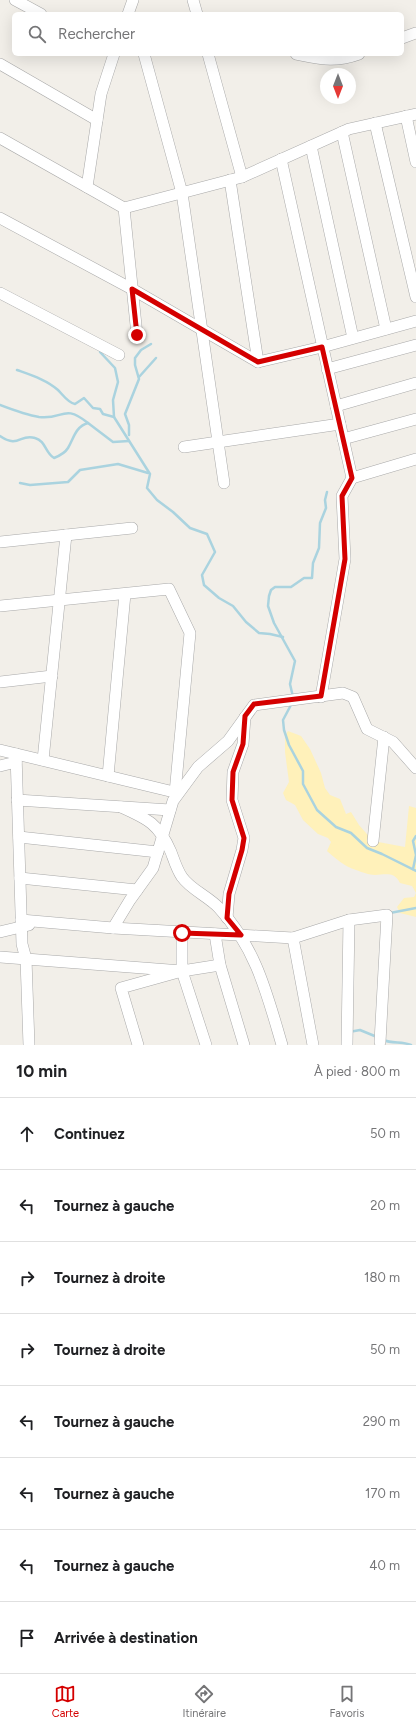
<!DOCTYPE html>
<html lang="fr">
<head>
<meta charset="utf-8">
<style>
  :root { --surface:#fff; --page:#f6f6f6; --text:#202124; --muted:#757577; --line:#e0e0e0; --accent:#d40000 }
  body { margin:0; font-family:Figtree,sans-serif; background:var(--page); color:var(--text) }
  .compass { position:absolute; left:320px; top:68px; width:36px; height:36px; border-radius:50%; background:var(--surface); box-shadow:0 4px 16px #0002; rotate:180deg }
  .stop { position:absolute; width:12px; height:12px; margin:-9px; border:3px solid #d40000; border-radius:50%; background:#fff }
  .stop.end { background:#d40000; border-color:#fff; box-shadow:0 1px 4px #0008 }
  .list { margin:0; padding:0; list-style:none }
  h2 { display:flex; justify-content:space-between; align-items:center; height:52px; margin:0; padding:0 16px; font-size:17px }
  h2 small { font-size:13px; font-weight:400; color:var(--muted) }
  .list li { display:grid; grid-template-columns:26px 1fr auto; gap:12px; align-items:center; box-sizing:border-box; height:72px; padding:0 16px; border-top:1px solid var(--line) }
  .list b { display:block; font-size:15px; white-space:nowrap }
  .list em { font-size:13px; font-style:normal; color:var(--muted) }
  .icon { flex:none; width:22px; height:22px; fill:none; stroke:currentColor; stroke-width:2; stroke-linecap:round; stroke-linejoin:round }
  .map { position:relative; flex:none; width:416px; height:1045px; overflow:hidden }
  .search { position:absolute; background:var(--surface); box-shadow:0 4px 16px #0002; left:12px; right:12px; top:12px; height:44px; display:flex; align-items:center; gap:10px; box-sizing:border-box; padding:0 14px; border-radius:6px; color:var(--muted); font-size:15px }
  .sheet { height:628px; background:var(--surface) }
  nav { display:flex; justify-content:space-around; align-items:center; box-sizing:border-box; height:56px; border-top:1px solid var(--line); background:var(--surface); font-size:11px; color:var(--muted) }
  nav a { display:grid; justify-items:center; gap:2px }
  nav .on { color:var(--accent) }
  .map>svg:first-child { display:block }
</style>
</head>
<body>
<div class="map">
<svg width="416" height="1045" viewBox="0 0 416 1045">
  <rect width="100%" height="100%" fill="#f2efe9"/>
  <path fill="#fff1ba" d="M288 731 301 736 310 749 321 773 325 788 330 795 340 799 346 814 351 812 359 825 373 841 405 847 409 806 416 808V917L400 913 397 907 404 898 414 897 416 893 412 886 400 883C394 871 385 875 375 875 369 875 362 872 356 870 345 867 335 858 327 851L331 842 328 838 318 834 303 820 295 805 286 800 283 793 289 782 285 752V736Z"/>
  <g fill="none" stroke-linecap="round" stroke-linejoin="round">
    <g stroke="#aad3df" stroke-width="2.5">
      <polyline points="100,352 115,368 118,382 113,400 114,417"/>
      <path d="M17 370C31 375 47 380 58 390 63 395 68 403 75 404L84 398 93 408 100 409 103 414 114 417 150 474 147 488 157 500 173 512 190 528 207 534 215 552 202 575 204 585 219 598 233 606 246 622 259 633 270 634 283 637"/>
      <polyline points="139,377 156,358"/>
      <path d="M0 405C13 410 26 415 39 417 64 420 63 403 88 423"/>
      <polyline points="129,435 129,425 125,414 139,379 135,365 135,358 141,350 151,344"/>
      <path d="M0 436C19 449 20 433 35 438 46 441 45 453 54 458 59 456 65 453 68 448 74 438 75 427 88 423L113 442 129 441"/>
      <polyline points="20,483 30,485 68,482 80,470 118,464 148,473"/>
      <polyline points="293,697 290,684 295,661 274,623 268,606 269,596 271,590 275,587 291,587 304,578 312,578 313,563 319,548 320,523 326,508 325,500 327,492"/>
      <polyline points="292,703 283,720 284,730 289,745 303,771 303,784 317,810 336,827 351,833 367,848 382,854 416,871"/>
      <polyline points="413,869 416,855 413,841 416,836"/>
      <polyline points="390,913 416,908"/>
      <polyline points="349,1032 360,1030 377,1037"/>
      <path d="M383 1040C393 1044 402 1041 411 1045"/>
    </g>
    <defs>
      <g id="minor">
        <polyline points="15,0 41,14"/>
        <polyline points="193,0 197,14"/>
        <polyline points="128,14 133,0"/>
        <polyline points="402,38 416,33"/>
        <polyline points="144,54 182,193 224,483"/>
        <polyline points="208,54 242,177"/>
        <path d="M296 54C321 59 334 63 359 54"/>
        <polyline points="0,64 97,120"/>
        <polyline points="406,116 416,162"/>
        <polyline points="375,123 416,297"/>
        <polyline points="342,132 386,329"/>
        <polyline points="0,138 124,208 242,177 349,129 416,114"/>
        <polyline points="311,146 353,338"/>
        <polyline points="281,159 352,478 342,496 345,559 321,697"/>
        <polyline points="230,180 258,362"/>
        <polyline points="87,187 101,94 114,54"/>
        <polyline points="124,208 137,335"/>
        <polyline points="0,218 132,289 258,362 322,347 416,321"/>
        <polyline points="0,293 119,355"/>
        <polyline points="327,369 416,345"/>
        <polyline points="336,406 416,383"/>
        <polyline points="343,439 416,419"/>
        <polyline points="184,447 340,424"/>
        <polyline points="352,478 416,459"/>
        <polyline points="0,542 132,528"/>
        <polyline points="0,606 169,589 190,633 175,793"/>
        <polyline points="0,682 52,676"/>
        <polyline points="0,750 178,793"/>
        <polyline points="16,754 22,944 26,959 29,1045"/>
        <polyline points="43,760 66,535"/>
        <polyline points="0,766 16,762"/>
        <polyline points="108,776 125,594"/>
        <polyline points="17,800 170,810"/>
        <path d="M121 807C148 819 159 824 171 852 174 860 177 870 182 877 190 889 209 897 219 908 256 948 267 994 282 1045"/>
        <polyline points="19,837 158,852"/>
        <polyline points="373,841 384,737"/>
        <polyline points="20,878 137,890"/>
        <polyline points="227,918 229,894 242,850 244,838 232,800 233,772 243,744 245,717"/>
        <polyline points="21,920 113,928 293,938 349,920 387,915 380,1042"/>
        <polyline points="113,928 130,900 153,868 173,801 198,767 228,741 254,705 343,693 353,697 367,729 393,742 416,768"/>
        <polyline points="0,932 29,925"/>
        <polyline points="182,933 182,971 206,1045"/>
        <polyline points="215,934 220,965 244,1045"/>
        <polyline points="293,938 313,1045"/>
        <polyline points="0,957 182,971"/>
        <polyline points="138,1045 121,988 182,971 220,965"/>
        <polyline points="347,1045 349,920"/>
      </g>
    </defs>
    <use href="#minor" stroke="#a9a9a9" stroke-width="12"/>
    <use href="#minor" stroke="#fff" stroke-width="11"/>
  </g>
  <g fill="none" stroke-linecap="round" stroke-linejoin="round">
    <polyline stroke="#d40000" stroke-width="5" points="137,335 132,289 258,362 322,347 352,478 342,496 345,559 321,696 254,704 245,716 243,744 233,772 232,800 244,838 242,850 229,894 227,918 241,935 182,933"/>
  </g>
</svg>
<svg class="compass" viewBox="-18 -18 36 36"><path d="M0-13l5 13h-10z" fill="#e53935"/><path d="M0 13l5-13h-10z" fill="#757577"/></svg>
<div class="stop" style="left:182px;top:933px"></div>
<div class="stop end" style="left:137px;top:335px"></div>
<div class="search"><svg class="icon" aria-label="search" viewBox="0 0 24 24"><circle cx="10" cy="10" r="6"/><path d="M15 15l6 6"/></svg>Rechercher</div>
</div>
<section class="sheet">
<h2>10 min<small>À pied · 800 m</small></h2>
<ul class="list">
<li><svg class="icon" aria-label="ahead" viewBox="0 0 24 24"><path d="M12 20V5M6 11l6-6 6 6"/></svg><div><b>Continuez</b></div><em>50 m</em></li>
<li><svg class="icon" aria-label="left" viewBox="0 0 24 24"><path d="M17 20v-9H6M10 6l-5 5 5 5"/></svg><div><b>Tournez à gauche</b></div><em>20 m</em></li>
<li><svg class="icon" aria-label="right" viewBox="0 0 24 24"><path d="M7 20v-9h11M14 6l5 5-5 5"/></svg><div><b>Tournez à droite</b></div><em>180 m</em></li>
<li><svg class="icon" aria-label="right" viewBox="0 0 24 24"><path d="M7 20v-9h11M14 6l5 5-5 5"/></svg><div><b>Tournez à droite</b></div><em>50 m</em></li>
<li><svg class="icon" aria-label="left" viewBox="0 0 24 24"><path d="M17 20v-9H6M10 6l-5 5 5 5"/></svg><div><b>Tournez à gauche</b></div><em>290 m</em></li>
<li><svg class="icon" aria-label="left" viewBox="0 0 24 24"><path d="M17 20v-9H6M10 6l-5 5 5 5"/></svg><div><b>Tournez à gauche</b></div><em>170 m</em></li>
<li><svg class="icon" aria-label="left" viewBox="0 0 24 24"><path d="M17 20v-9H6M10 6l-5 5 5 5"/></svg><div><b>Tournez à gauche</b></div><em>40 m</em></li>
<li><svg class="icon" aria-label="arrive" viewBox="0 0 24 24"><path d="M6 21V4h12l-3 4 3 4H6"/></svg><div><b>Arrivée à destination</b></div></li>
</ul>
</section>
<nav>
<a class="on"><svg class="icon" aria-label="map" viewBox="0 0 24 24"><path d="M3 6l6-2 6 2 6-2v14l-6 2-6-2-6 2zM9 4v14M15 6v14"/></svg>Carte</a>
<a><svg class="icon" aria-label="directions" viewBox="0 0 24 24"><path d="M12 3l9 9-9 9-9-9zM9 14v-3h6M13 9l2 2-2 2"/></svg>Itinéraire</a>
<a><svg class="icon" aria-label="saved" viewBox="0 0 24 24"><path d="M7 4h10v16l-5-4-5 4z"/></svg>Favoris</a>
</nav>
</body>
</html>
